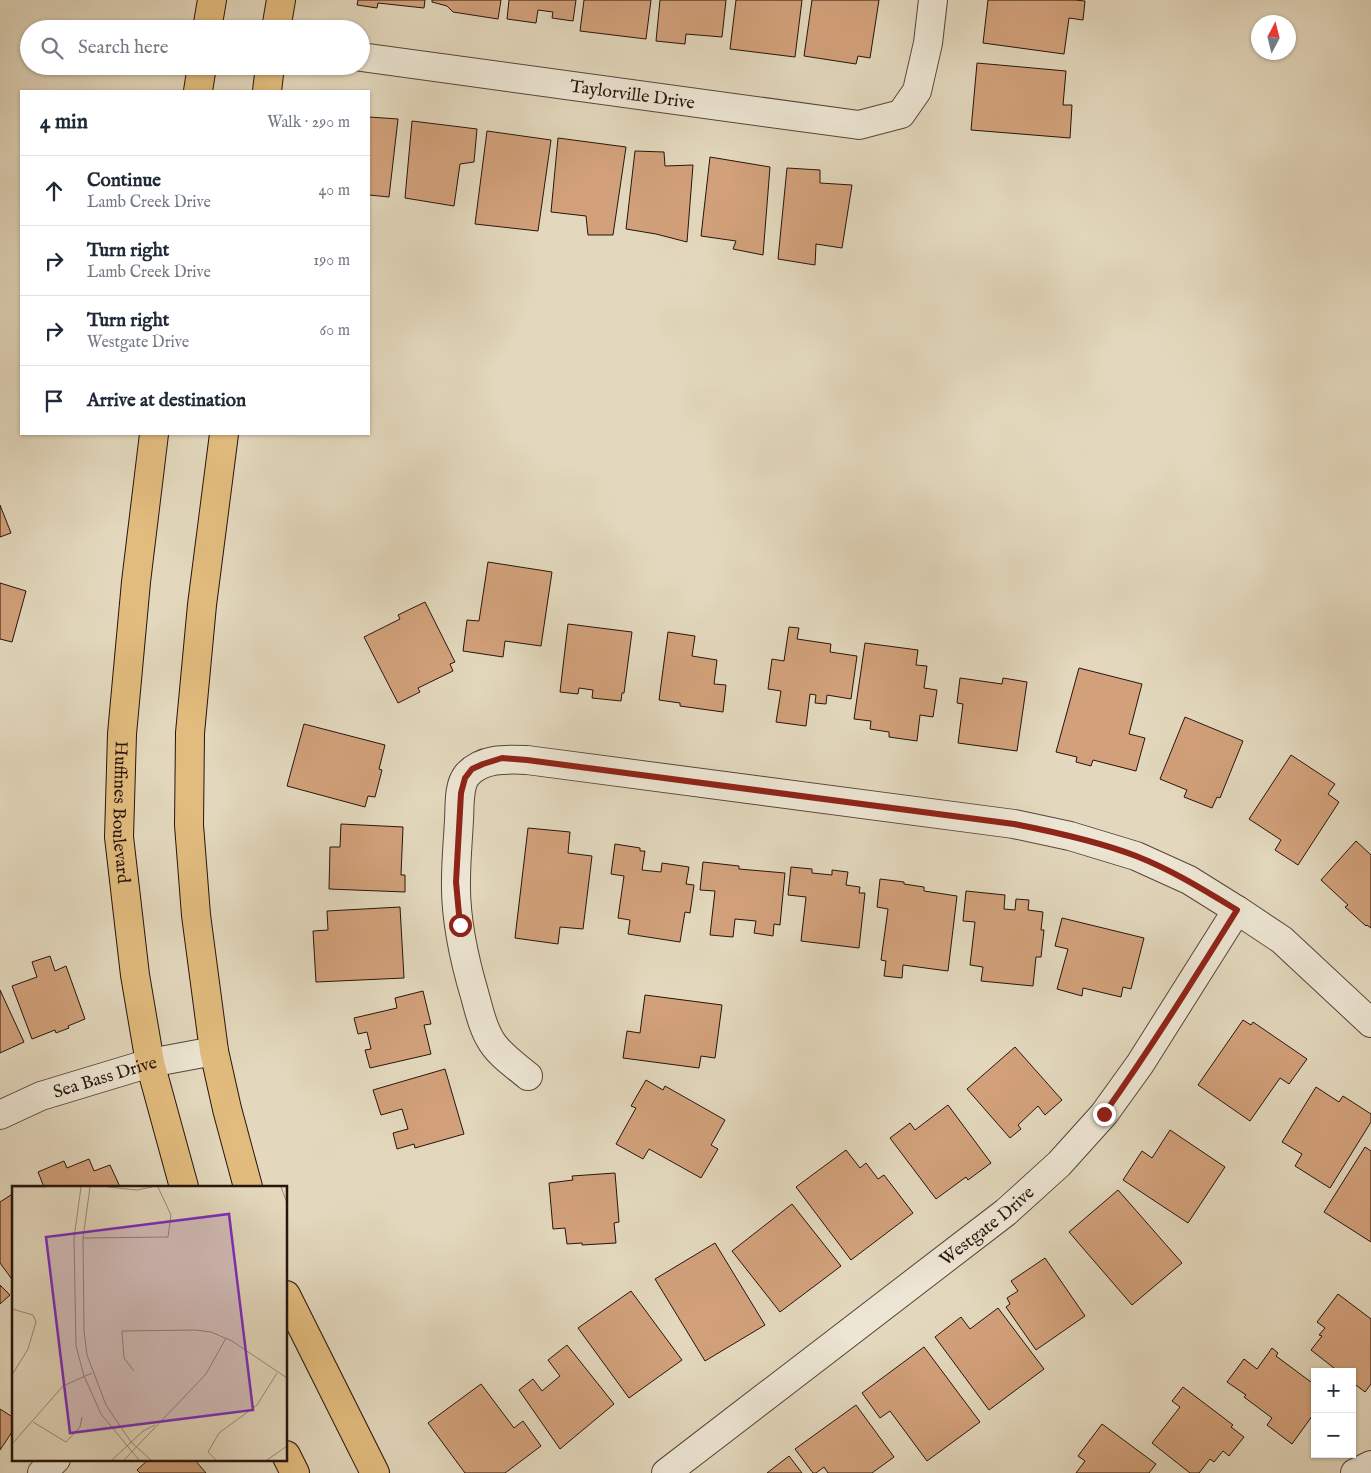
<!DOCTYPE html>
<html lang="en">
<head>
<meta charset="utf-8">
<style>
  :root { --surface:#fff; --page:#f2f2f3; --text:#1f2937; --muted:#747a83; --line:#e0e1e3 }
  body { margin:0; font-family:"IM FELL English",serif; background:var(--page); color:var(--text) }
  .controls { position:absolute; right:15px; bottom:15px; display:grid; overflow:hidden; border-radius:0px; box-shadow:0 1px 4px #0004 }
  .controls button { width:45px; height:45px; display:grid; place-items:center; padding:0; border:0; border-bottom:1px solid var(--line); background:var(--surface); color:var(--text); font:25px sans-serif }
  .compass { position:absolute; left:1251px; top:15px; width:45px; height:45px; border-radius:50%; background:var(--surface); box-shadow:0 1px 4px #0004; rotate:7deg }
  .stop { position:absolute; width:15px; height:15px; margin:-11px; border:4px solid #8f2418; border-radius:50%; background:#fff }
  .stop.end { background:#8f2418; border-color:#fff; box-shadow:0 1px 5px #0008 }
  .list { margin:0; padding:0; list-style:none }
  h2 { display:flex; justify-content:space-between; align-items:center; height:65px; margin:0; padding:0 20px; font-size:21px }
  h2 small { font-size:16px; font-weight:400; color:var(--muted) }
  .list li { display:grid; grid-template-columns:32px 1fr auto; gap:15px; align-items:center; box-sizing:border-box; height:70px; padding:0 20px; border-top:1px solid var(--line) }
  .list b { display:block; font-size:19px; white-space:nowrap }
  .list p { margin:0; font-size:16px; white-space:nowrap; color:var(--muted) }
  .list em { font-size:16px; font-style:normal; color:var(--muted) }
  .icon { flex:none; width:28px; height:28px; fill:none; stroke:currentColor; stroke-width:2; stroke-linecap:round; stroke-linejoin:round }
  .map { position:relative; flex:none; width:1371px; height:1473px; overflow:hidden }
  .search { position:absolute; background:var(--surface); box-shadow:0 1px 4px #0004; left:20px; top:20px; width:350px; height:55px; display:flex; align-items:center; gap:12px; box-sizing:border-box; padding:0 18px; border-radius:28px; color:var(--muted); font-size:19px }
  .panel { position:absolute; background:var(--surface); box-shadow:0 1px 4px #0004; left:20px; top:90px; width:350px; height:345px; border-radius:0px }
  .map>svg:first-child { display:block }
</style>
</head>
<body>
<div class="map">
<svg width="1371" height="1473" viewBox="0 0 1371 1473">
  <rect width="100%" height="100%" fill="#e3d8bd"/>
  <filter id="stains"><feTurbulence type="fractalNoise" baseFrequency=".004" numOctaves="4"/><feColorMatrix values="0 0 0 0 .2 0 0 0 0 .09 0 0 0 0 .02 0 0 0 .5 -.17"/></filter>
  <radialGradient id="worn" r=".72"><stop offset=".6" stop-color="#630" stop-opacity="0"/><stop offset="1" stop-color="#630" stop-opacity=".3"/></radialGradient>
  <g fill="#d2a17b" stroke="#27140d">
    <polygon points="358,0 425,0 424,8 378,3 377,8 357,5"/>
    <polygon points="432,0 501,0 498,19 453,12 447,6 432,2"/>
    <polygon points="509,0 576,0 573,21 552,18 553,12 538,10 536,23 507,19"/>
    <polygon points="584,0 651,0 646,39 580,31"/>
    <polygon points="660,0 726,0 722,37 686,34 685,44 656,41"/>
    <polygon points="736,0 802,0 795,57 730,49"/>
    <polygon points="812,0 879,0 870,58 858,56 856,64 804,56"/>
    <polygon points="988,0 1075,0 1085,1 1083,20 1069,18 1064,54 983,43"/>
    <polygon points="977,63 1066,71 1063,105 1072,105 1070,138 971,130"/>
    <polygon points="369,117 398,119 389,197 369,195"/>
    <polygon points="412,121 477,129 474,162 460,164 454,206 405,198"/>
    <polygon points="487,131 551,140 538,231 475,224"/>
    <polygon points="558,138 626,147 613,235 588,235 586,216 551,212"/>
    <polygon points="635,151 664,152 665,166 693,165 687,242 656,234 626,229"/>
    <polygon points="710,157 770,167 763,255 733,249 736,241 701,236"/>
    <polygon points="787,168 820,170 820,183 852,185 842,248 816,244 815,265 778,259"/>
    <polygon points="0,505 11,533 0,537"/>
    <polygon points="488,562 552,572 541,646 505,641 503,657 463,651 467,620 479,621"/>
    <polygon points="0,583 26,591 12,642 0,639"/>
    <polygon points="425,602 455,662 450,664 453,671 418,688 420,692 398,703 364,637 400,619 398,615"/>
    <polygon points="568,624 632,632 624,693 622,693 621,701 592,698 593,690 579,688 578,694 560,692"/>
    <polygon points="789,627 799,628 797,639 831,644 830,652 857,656 851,699 827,695 826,704 815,703 816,695 810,694 806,726 776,722 781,691 768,689 772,659 784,661"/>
    <polygon points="668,632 695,636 692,656 717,660 714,684 726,685 723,712 680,706 680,703 659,700"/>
    <polygon points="865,643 918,650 916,665 927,666 924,688 937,690 933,717 920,715 917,741 889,737 889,732 870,729 871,721 854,719"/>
    <polygon points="1079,668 1142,684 1129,734 1145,738 1136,771 1093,760 1091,766 1076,762 1077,757 1056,752"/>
    <polygon points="960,678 1002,684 1003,678 1027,682 1017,751 958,743 963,704 957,703"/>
    <polygon points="1185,717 1243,741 1220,798 1217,797 1212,808 1184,797 1187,790 1160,779"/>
    <polygon points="304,724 385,745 379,769 382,770 375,797 368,796 365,807 287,786"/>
    <polygon points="1291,755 1335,784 1328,794 1339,802 1298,865 1275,850 1281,840 1249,819"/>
    <polygon points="341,824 403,827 401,875 405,875 405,892 329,889 330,847 340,847"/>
    <polygon points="528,828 570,832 568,853 592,856 583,929 560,927 558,944 515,938"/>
    <polygon points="1356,841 1371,855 1371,928 1367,925 1366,926 1345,907 1348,905 1321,880"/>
    <polygon points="615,844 640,848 640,851 645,851 642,870 661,872 662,863 689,867 686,884 694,885 690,913 685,912 680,942 628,934 630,920 618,918 624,876 611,874"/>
    <polygon points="703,862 739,866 739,869 785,873 780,925 774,924 773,936 754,933 756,921 735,919 733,937 710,935 715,891 700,890"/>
    <polygon points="791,867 812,869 812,873 832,875 832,870 848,872 846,885 860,887 859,893 865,893 859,948 801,941 806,897 788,895"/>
    <polygon points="880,879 904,882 904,884 924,887 924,891 957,896 948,971 903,965 902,978 884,976 886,961 881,960 888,909 877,907"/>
    <polygon points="966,891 1005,895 1004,909 1015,910 1016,899 1029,900 1028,910 1043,912 1041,930 1044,930 1041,957 1036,957 1033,986 981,981 983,967 970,965 975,922 963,921"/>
    <polygon points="400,907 404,978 316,982 313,931 328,930 327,911"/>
    <polygon points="1062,918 1144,938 1131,989 1123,987 1121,997 1083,988 1082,996 1057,989 1068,949 1055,946"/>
    <polygon points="50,956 55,971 66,966 85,1019 68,1026 69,1028 56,1033 55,1030 32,1039 12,986 37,977 32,962"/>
    <polygon points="0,990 24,1042 0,1053"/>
    <polygon points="423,991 431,1024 424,1025 431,1054 370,1068 365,1050 371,1049 367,1032 358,1034 354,1018 397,1008 395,998"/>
    <polygon points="645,995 722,1005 715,1058 701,1056 699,1068 623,1058 627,1031 640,1033"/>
    <polygon points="1243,1020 1251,1025 1253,1022 1307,1059 1289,1084 1280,1078 1250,1121 1198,1085"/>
    <polygon points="1015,1047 1062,1100 1045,1115 1038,1106 1018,1125 1021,1129 1010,1138 967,1089"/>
    <polygon points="445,1069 464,1134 415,1148 414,1144 397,1149 393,1133 408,1129 402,1109 381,1115 373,1090"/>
    <polygon points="646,1080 663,1090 665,1086 725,1120 711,1145 718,1149 701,1178 649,1149 643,1159 616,1144 636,1108 631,1106"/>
    <polygon points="1316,1087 1339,1102 1343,1096 1371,1114 1371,1122 1330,1188 1295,1166 1302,1154 1282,1142"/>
    <polygon points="948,1105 991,1163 968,1180 966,1177 936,1199 890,1138 910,1123 915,1130"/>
    <polygon points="1170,1130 1225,1167 1188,1223 1123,1180 1142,1151 1152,1158"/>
    <polygon points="1365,1147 1371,1151 1371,1242 1324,1212"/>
    <polygon points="846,1150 860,1168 866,1163 878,1179 884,1175 913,1213 851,1260 796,1187"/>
    <polygon points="89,1159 94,1171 110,1165 120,1187 44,1187 38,1172 64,1161 67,1168"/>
    <polygon points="615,1173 619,1222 614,1223 616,1243 582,1245 582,1243 567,1244 565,1228 553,1229 549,1183 573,1180 572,1176"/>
    <polygon points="1118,1190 1182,1263 1132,1305 1069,1232"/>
    <polygon points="14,1193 14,1282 0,1263 0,1202"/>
    <polygon points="792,1204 841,1266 780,1312 732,1251"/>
    <polygon points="715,1243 765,1325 705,1361 655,1279"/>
    <polygon points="1045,1258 1085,1316 1036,1350 1006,1307 1010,1304 1007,1298 1018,1291 1011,1281"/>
    <polygon points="0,1285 10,1295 0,1304"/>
    <polygon points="631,1291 682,1360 629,1398 578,1328"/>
    <polygon points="1338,1294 1371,1319 1371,1384 1365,1392 1352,1382 1352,1372 1339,1372 1311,1350 1322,1336 1319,1335 1325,1328 1317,1322"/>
    <polygon points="998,1308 1044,1369 989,1410 935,1337 961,1317 970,1329"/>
    <polygon points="567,1345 614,1404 560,1449 519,1390 533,1379 542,1391 560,1376 548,1360"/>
    <polygon points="924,1347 980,1422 927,1461 890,1411 880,1418 862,1393"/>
    <polygon points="1272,1348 1278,1353 1276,1356 1315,1385 1315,1412 1292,1444 1267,1425 1272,1418 1244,1397 1246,1395 1227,1382 1244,1359 1257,1369"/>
    <polygon points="481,1384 514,1428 523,1421 541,1446 505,1473 465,1473 428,1423"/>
    <polygon points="1183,1387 1233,1425 1231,1427 1244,1437 1229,1456 1223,1451 1214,1462 1210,1459 1199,1473 1190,1473 1152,1443 1180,1407 1172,1401"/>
    <polygon points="856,1405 894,1457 872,1473 828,1473 824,1467 816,1473 813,1473 795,1449"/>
    <polygon points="0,1409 14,1418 14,1429 0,1450"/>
    <polygon points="1102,1424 1156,1464 1149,1473 1076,1473 1085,1461 1078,1456"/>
    <polygon points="789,1456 802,1473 767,1473"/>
    <polygon points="149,1459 194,1459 206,1473 140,1473 137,1470"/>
  </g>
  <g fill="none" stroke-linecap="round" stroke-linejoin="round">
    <defs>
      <g id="minor">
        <path id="s1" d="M361 57 859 125 901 114 917 91 928 43 933 0"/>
        <path d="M528 1076C515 1065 498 1054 490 1039 482 1026 479 1010 475 996 464 959 455 919 456 880 456 860 458 840 459 820 460 807 458 786 467 775 482 758 506 759 527 760L1014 824 1070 836 1136 856 1189 880 1237 910 1282 940 1371 1023"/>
        <path id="s2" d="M0 1115 41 1096 150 1063 214 1051"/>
        <polyline points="42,1473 56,1459"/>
        <path id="s3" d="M666 1473 1006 1212 1059 1164 1104 1114 1140 1064 1237 910"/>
        <polyline points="1355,1473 1371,1465"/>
      </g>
      <g id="major">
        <polyline points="207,29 212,0"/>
        <polyline points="276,29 281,0"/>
        <polyline points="198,91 202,66"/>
        <polyline points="267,91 270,66"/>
        <path id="s4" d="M154 434 136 582 122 734 119 837 135 975 150 1063 184 1187"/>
        <polyline points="224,434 202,605 190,733 189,825 196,915 214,1051 227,1109 248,1187"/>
        <polyline points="286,1295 375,1473"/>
        <polyline points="286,1455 295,1473"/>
      </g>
    </defs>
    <use href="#minor" stroke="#564539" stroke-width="30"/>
    <use href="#major" stroke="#27140d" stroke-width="30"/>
    <use href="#minor" stroke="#ede6d4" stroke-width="28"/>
    <use href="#major" stroke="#e2bc7e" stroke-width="28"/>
  </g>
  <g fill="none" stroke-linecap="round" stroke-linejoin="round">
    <path stroke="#8f2418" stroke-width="6" d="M460 925 456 882 461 793 465 778 472 769 483 764 502 758 527 760 1014 824C1055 832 1097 841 1136 856 1172 870 1204 890 1237 910 1194 979 1151 1048 1104 1114"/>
  </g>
  <g text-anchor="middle" stroke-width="4" stroke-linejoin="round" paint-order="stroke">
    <g font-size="18" fill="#27140d" stroke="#ede6d4">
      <text dy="6" stroke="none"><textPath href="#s1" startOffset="274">Taylorville Drive</textPath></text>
      <text dy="6" stroke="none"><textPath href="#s4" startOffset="380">Huffines Boulevard</textPath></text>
      <text dy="6" stroke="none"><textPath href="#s2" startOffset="112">Sea Bass Drive</textPath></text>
      <text dy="6" stroke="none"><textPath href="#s3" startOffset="405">Westgate Drive</textPath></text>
    </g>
  </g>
  <g transform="translate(12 1186)">
    <rect width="275" height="275" fill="#e3d8bd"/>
    <path fill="none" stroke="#988a77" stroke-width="1" d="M0 1H34M69 1 62 52 64 160 72 190 89 228 127 274M78 1 71 52 72 145 75 169 94 219 119 256 139 274M96 1 125 4 140 1M269 1 275 17M71 52 156 51 159 29 146 1M0 123 21 129 24 136 16 163 0 189M122 185 112 172 110 145 183 144 199 146 220 155 275 192M21 236 54 256 68 241 70 231M0 258 51 200 80 187M100 274 131 245 143 239M112 274 194 188 214 152M204 274 196 266 207 247 245 219 265 187M255 274 275 260"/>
    <path fill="#7b2cbf" fill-opacity="0.15" stroke="#7b2cbf" stroke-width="2.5" d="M217 28 241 224 58 247 34 51Z"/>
    <rect width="275" height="275" fill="none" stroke="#27140d" stroke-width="2.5"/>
  </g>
  <rect width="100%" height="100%" filter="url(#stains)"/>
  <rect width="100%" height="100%" fill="url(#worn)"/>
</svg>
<div class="controls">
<button>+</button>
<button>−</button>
</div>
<svg class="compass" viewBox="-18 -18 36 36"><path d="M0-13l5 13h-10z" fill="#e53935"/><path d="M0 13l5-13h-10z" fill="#747a83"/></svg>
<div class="stop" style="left:460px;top:925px"></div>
<div class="stop end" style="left:1104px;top:1114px"></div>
<div class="search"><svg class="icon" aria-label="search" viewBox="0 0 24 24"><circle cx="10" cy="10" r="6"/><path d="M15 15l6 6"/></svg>Search here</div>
<section class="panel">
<h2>4 min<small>Walk · 290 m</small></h2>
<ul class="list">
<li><svg class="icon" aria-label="ahead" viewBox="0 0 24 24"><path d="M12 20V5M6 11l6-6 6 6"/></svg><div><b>Continue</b><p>Lamb Creek Drive</p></div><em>40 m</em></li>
<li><svg class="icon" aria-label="right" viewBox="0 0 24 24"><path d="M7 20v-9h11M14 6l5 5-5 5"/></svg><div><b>Turn right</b><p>Lamb Creek Drive</p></div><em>190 m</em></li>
<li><svg class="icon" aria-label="right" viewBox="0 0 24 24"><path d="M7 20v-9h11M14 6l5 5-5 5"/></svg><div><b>Turn right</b><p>Westgate Drive</p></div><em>60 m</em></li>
<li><svg class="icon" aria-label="arrive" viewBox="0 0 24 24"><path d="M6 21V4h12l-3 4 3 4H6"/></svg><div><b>Arrive at destination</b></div></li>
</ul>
</section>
</div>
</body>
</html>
